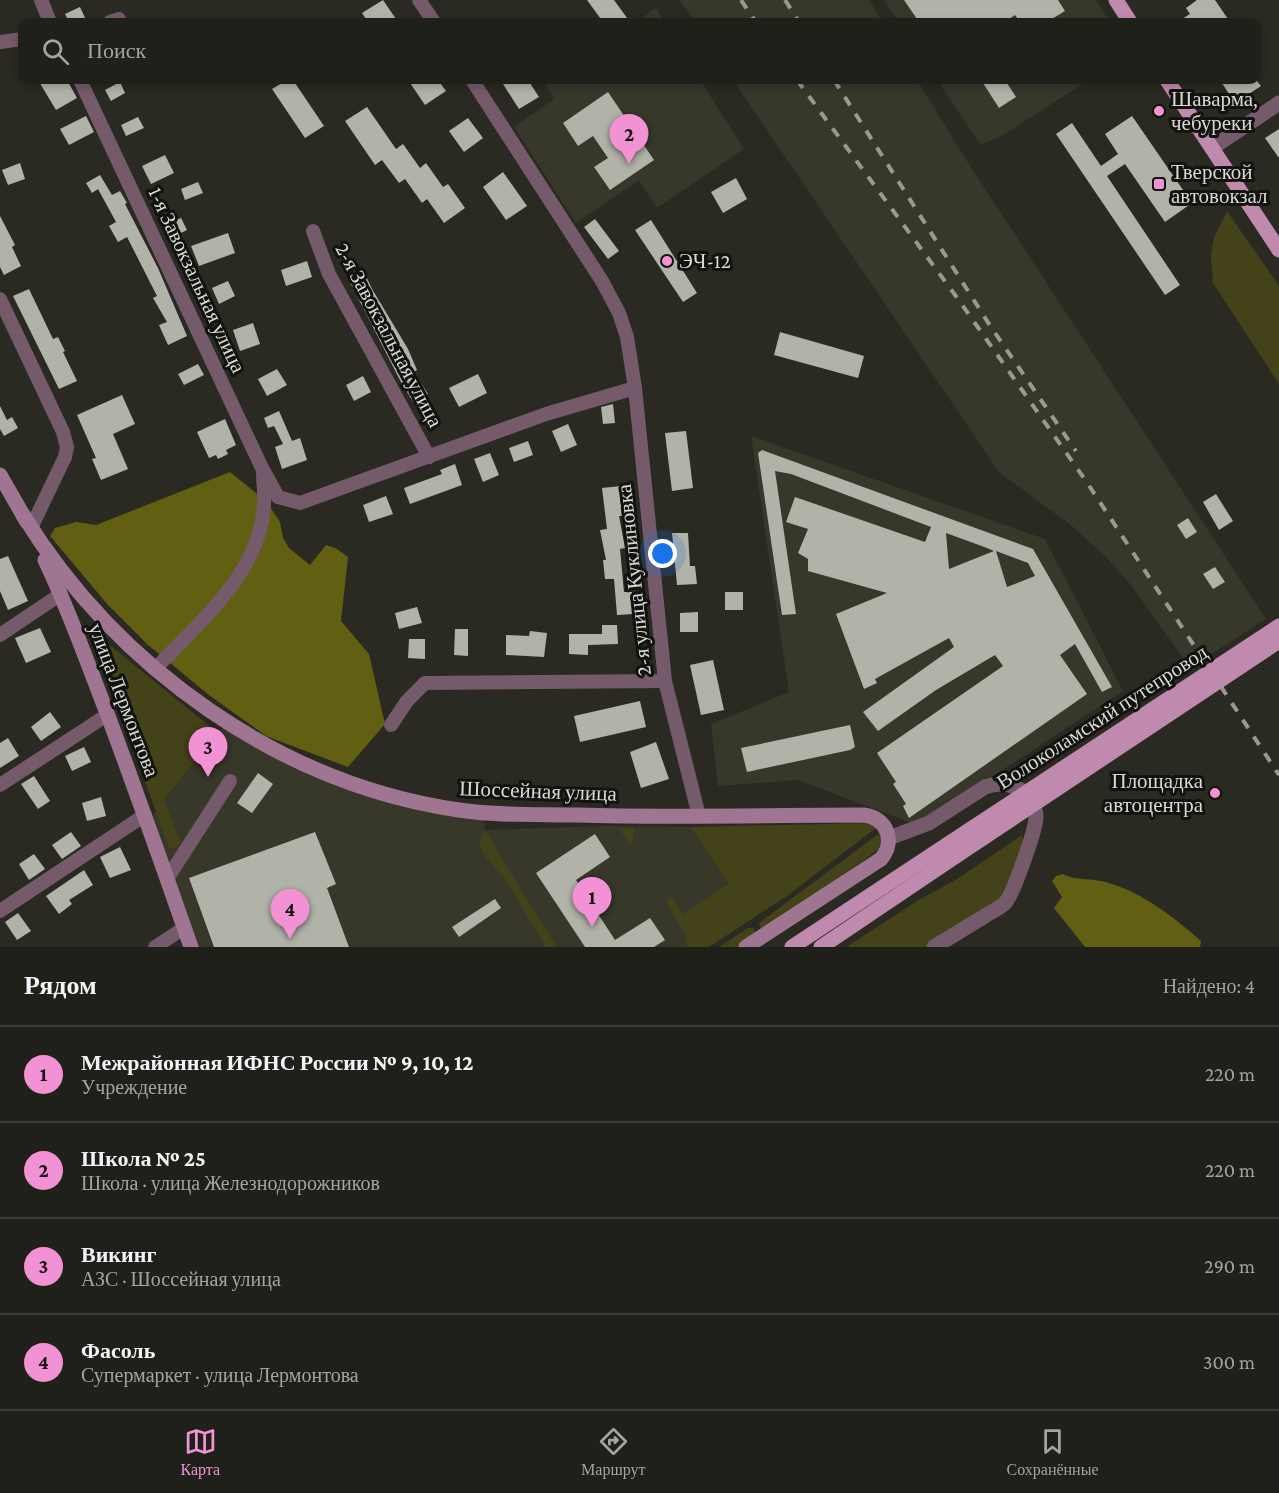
<!DOCTYPE html>
<html lang="ru">
<head>
<meta charset="utf-8">
<style>
  :root { --surface:#20201a; --page:#2d2d27; --text:#f1f3f6; --muted:#a2a3a2; --line:#3d3e39; --accent:#f391d5 }
  body { margin:0; font-family:"Crimson Pro",serif; background:var(--page); color:var(--text) }
  .you { position:absolute; left:663px; top:554px; width:21px; height:21px; margin:-15px; border:4px solid #fff; border-radius:50%; background:#1a73e8; box-shadow:0 0 0 9px #1a73e833 }
  .badge { display:grid; place-items:center; width:39px; height:39px; border-radius:50%; background:var(--accent); color:#111; font-size:20px; font-weight:700 }
  .pin { position:absolute; translate:-50% -50px; filter:drop-shadow(0 2px 3px #0008) }
  .pin::after { content:''; position:absolute; top:32px; width:21px; height:18px; background:inherit; clip-path:polygon(0 0,100% 0,50% 100%) }
  .list { margin:0; padding:0; list-style:none }
  h2 { display:flex; justify-content:space-between; align-items:center; height:78px; margin:0; padding:0 24px; font-size:26px }
  h2 small { font-size:20px; font-weight:400; color:var(--muted) }
  .list li { display:grid; grid-template-columns:39px 1fr auto; gap:18px; align-items:center; box-sizing:border-box; height:96px; padding:0 24px; border-top:2px solid var(--line) }
  .list b { display:block; font-size:22px; white-space:nowrap }
  .list p { margin:0; font-size:20px; white-space:nowrap; color:var(--muted) }
  .list em { font-size:20px; font-style:normal; color:var(--muted) }
  .icon { flex:none; width:33px; height:33px; fill:none; stroke:currentColor; stroke-width:2; stroke-linecap:round; stroke-linejoin:round }
  .map { position:relative; flex:none; width:1279px; height:947px; overflow:hidden }
  .search { position:absolute; background:var(--surface); box-shadow:0 3px 9px #0003; left:18px; right:18px; top:18px; height:66px; display:flex; align-items:center; gap:15px; box-sizing:border-box; padding:0 21px; border-radius:12px; color:var(--muted); font-size:22px }
  .sheet { height:462px; background:var(--surface) }
  nav { display:flex; justify-content:space-around; align-items:center; box-sizing:border-box; height:84px; border-top:2px solid var(--line); background:var(--surface); font-size:16px; color:var(--muted) }
  nav a { display:grid; justify-items:center; gap:3px }
  nav .on { color:var(--accent) }
  .map>svg:first-child { display:block }
</style>
</head>
<body>
<div class="map">
<svg width="1279" height="947" viewBox="0 0 1279 947">
  <rect width="100%" height="100%" fill="#2a2a22"/>
  <g fill="#37372a">
    <polygon points="679,0 869,0 883,22 695,22"/>
    <polygon points="884,0 1096,0 1110,22 899,22"/>
    <polygon points="656,8 665,22 636,22"/>
    <polygon points="555,80 700,80 744,149 657,208 639,180 576,223 514,127 554,99 546,85"/>
    <polygon points="733,80 917,80 965,158 1266,619 1190,668 1130,584 1107,558 1072,526 999,472"/>
    <polygon points="937,80 1089,80 1003,135 981,145"/>
    <polygon points="751,436 1045,539 1123,691 946,807 914,824 798,780 718,786 711,724 789,692"/>
    <polygon points="227,722 344,780 484,813 485,830 602,826 690,827 736,894 700,947 557,947 485,831 478,844 486,858 506,881 545,947 191,947 147,822"/>
  </g>
  <g fill="#434218">
    <polygon points="1227,211 1279,286 1279,384 1213,283 1211,255 1214,237"/>
    <polygon points="101,638 218,733 164,800 181,843 175,848 169,848 95,642"/>
    <polygon points="869,823 876,828 787,896 709,947 687,947 685,933 667,904 667,901 672,897 684,914 729,884 690,827"/>
    <polygon points="619,828 634,828 633,841 629,844"/>
    <polygon points="485,830 557,947 545,947 506,881 486,858 478,844"/>
    <polygon points="881,832 882,839 878,850 764,931 760,928 759,923"/>
    <polygon points="1022,835 1023,846 1002,899 927,947 846,947 917,901 957,879"/>
    <polygon points="748,928 753,928 758,936 743,947 719,947"/>
  </g>
  <g fill="#615f11">
    <polygon points="230,472 267,502 280,522 283,538 289,548 310,565 326,545 337,549 348,557 341,621 369,654 385,724 348,767 266,736 209,695 147,644 108,605 50,536 55,528 76,522 96,525"/>
    <path d="M1063 874C1074 881 1096 878 1109 883 1143 893 1175 918 1201 941L1200 947H1085L1054 908 1062 897 1052 881 1056 876Z"/>
  </g>
  <g fill="#b1b2a8" fill-rule="evenodd">
    <polygon points="383,0 398,22 368,22 362,13"/>
    <polygon points="587,0 614,0 630,22 603,22"/>
    <polygon points="904,0 1058,0 1065,11 1047,22 1020,22 1015,15 1005,22 919,22"/>
    <polygon points="1197,0 1215,0 1230,22 1177,22 1190,14 1186,8"/>
    <polygon points="80,7 87,22 69,22 65,14"/>
    <polygon points="38,80 67,80 77,98 56,110"/>
    <polygon points="287,80 293,80 324,126 305,138 272,89"/>
    <polygon points="408,80 438,80 446,91 425,105"/>
    <polygon points="512,80 528,80 539,97 519,109 503,84"/>
    <polygon points="989,80 1005,80 1016,97 999,108 983,83"/>
    <polygon points="1220,80 1256,80 1261,86 1235,103"/>
    <polygon points="120,82 125,93 111,101 105,90"/>
    <polygon points="608,92 654,160 610,190 594,167 608,158 593,136 578,146 563,123"/>
    <polygon points="367,107 396,149 403,144 420,168 426,163 443,187 448,184 465,208 444,223 427,199 422,203 405,179 399,183 382,160 375,165 345,121"/>
    <polygon points="86,116 94,132 69,145 60,129"/>
    <polygon points="1132,116 1192,203 1165,222 1125,164 1107,176 1180,285 1165,295 1056,134 1072,123 1101,166 1118,154 1105,134"/>
    <polygon points="138,117 144,128 126,136 121,125"/>
    <polygon points="468,118 483,138 464,152 449,131"/>
    <polygon points="1279,129 1279,158 1265,138"/>
    <polygon points="165,155 174,173 151,184 142,166"/>
    <polygon points="20,163 25,179 8,185 2,170"/>
    <polygon points="503,172 527,206 506,220 483,187"/>
    <polygon points="100,175 112,195 120,191 127,203 125,204 158,268 187,336 168,345 159,325 167,322 153,298 157,296 127,237 118,242 109,226 116,222 98,189 92,193 86,183"/>
    <polygon points="736,178 747,199 723,213 711,192"/>
    <polygon points="198,182 203,193 185,200 181,189"/>
    <polygon points="0,216 15,245 12,247 21,266 4,275 0,267"/>
    <polygon points="181,218 187,230 171,238 165,225"/>
    <polygon points="595,219 619,251 608,259 584,227"/>
    <polygon points="651,220 697,293 683,302 635,230"/>
    <polygon points="228,233 235,253 199,266 191,246"/>
    <polygon points="307,261 312,277 286,286 281,270"/>
    <polygon points="365,274 372,289 408,349 417,370 414,372 428,394 414,403 402,384 350,282"/>
    <polygon points="228,281 235,296 219,304 212,288"/>
    <polygon points="29,289 53,339 58,337 65,351 63,352 77,381 59,389 13,296"/>
    <polygon points="253,323 260,344 240,351 233,330"/>
    <polygon points="780,332 864,356 858,378 774,355"/>
    <polygon points="198,364 204,375 184,385 178,374"/>
    <polygon points="277,369 287,385 267,396 258,379"/>
    <polygon points="478,374 487,393 459,407 449,388"/>
    <polygon points="363,376 371,392 354,401 346,385"/>
    <polygon points="122,395 135,424 113,434 128,469 101,480 92,459 96,458 77,415"/>
    <polygon points="613,404 615,423 603,424 601,407"/>
    <polygon points="0,406 7,420 12,417 18,428 4,436 0,429"/>
    <polygon points="279,411 292,441 300,438 307,460 282,469 275,447 283,444 274,426 268,428 264,418"/>
    <polygon points="225,419 236,445 226,450 228,454 218,459 216,455 209,458 197,432"/>
    <polygon points="568,424 577,445 561,452 552,431"/>
    <polygon points="686,431 693,488 672,491 665,433"/>
    <polygon points="528,441 533,455 514,462 509,448"/>
    <path d="M762 450 1033 549 1112 687 1102 692 1075 644 1060 655 1087 694 909 818 903 806 906 804 893 784 896 782 877 753 1003 666 995 655 936 690 878 731 863 712 954 647 949 638 875 679 877 683 864 689 836 614 887 593 808 571V559L798 553 808 529 786 522 795 497 925 542 931 527 791 474 775 471 796 614 782 615 758 453ZM946 533 987 548 994 551 949 569ZM996 551 1028 563 1035 576 1007 587Z"/>
    <polygon points="490,453 499,475 483,482 474,459"/>
    <polygon points="455,464 462,485 410,504 404,488 442,474 440,470"/>
    <polygon points="621,486 624,516 619,516 625,548 620,549 624,592 632,592 633,614 617,615 614,579 605,579 603,560 606,560 600,530 607,529 602,488"/>
    <polygon points="1216,494 1233,521 1219,530 1203,502"/>
    <polygon points="386,496 393,514 369,522 363,505"/>
    <polygon points="1188,518 1197,532 1186,539 1177,525"/>
    <polygon points="672,533 688,533 690,566 695,566 697,584 677,585"/>
    <polygon points="8,556 28,601 8,610 0,591 0,559"/>
    <polygon points="1215,567 1225,582 1213,589 1203,574"/>
    <rect x="725" y="592" width="18" height="18"/>
    <polygon points="417,607 422,623 399,629 395,613"/>
    <polygon points="698,612 698,632 680,632 680,613"/>
    <polygon points="602,625 617,625 618,644 588,645 588,655 569,654 569,634 602,634"/>
    <polygon points="40,628 51,652 26,663 15,638"/>
    <polygon points="455,629 468,629 468,656 454,655"/>
    <polygon points="530,631 547,633 544,657 506,655 506,635 529,636"/>
    <polygon points="409,639 425,639 425,659 408,658"/>
    <polygon points="713,660 724,710 701,715 690,665"/>
    <polygon points="640,701 646,727 580,742 574,716"/>
    <polygon points="50,712 61,727 41,741 31,727"/>
    <polygon points="850,725 855,747 850,750 747,772 741,748"/>
    <polygon points="8,738 19,756 0,768 0,743"/>
    <polygon points="656,742 669,779 641,788 630,752"/>
    <polygon points="84,747 91,762 72,771 65,756"/>
    <polygon points="258,773 273,784 252,813 237,803"/>
    <polygon points="34,776 50,801 38,809 21,784"/>
    <polygon points="101,797 106,816 87,821 82,803"/>
    <polygon points="71,832 81,846 62,859 52,845"/>
    <polygon points="315,832 336,884 327,888 349,947 214,947 189,878"/>
    <polygon points="595,834 610,857 576,880 615,940 650,918 665,940 654,947 585,947 536,873"/>
    <polygon points="120,847 131,870 110,878 100,857"/>
    <polygon points="34,854 45,869 29,880 19,864"/>
    <polygon points="84,870 93,885 69,900 72,904 59,914 46,896"/>
    <polygon points="495,899 501,908 459,937 452,927"/>
    <polygon points="18,913 31,931 17,940 5,922"/>
  </g>
  <g fill="none" stroke-linecap="round" stroke-linejoin="round">
    <g stroke="#755a6c" stroke-width="14">
      <polyline points="41,0 50,22"/>
      <polyline points="419,0 434,22"/>
      <polyline points="110,22 119,19"/>
      <polyline points="0,42 22,39"/>
      <polyline points="80,80 262,468 278,497 300,503 546,414 635,388"/>
      <polyline points="472,80 602,281 619,313 627,337 635,388 665,681 699,816"/>
      <polyline points="313,231 329,274 429,457"/>
      <polyline points="0,299 63,432 67,447 65,457 31,528"/>
      <polyline points="0,635 61,594"/>
      <path d="M155 669C199 622 261 573 264 504 265 494 263 482 263 472"/>
      <polyline points="391,725 407,701 425,683 665,681"/>
      <polyline points="0,785 107,715"/>
      <polyline points="167,879 230,781"/>
      <polyline points="0,911 145,815"/>
      <polyline points="155,947 184,928"/>
    </g>
    <g stroke="#755a6c" stroke-width="15">
      <polyline points="1212,148 1279,103"/>
      <path d="M889 838 929 823 985 787C1008 778 1035 791 1036 817 1036 829 1013 895 1005 903 1000 908 991 912 985 916 968 926 951 937 934 947"/>
    </g>
    <g stroke="#9f7591" stroke-width="15">
      <polyline points="0,475 27,522"/>
      <path d="M23 515C117 667 279 784 459 810 498 816 539 814 578 815 673 818 769 815 864 815 887 818 896 841 881 859L746 947"/>
      <path d="M45 560C69 610 87 662 107 713 136 791 164 869 191 947"/>
    </g>
    <g stroke="#c08aae" stroke-width="15">
      <polyline points="1116,0 1130,22"/>
      <polyline points="1167,80 1279,250"/>
      <polyline points="792,947 948,844"/>
      <polyline points="821,947 956,856"/>
    </g>
    <g stroke="#999994" stroke-width="4" stroke-dasharray="10 10" stroke-linecap="butt">
      <polyline points="741,0 756,22"/>
      <polyline points="785,0 799,22"/>
      <polyline points="797,80 958,299 1086,481 1279,775"/>
      <polyline points="834,80 989,324 1076,451"/>
    </g>
    <g stroke="#c08aae" stroke-width="15">
      <polyline points="948,844 1279,626"/>
      <polyline points="956,856 1279,641"/>
    </g>
  </g>
  <g fill="#f391d5" stroke="#12120f" stroke-width="2">
    <circle cx="1159" cy="111" r="6"/>
    <rect x="1153" y="178" width="12" height="12" rx="3"/>
    <circle cx="667" cy="261" r="6"/>
    <circle cx="1215" cy="793" r="6"/>
  </g>
  <g text-anchor="middle" stroke-width="6" stroke-linejoin="round" paint-order="stroke">
    <g font-size="21" fill="#d9d9d5" stroke="#12120f" text-anchor="start">
      <text x="1171" y="106">Шаварма,<tspan x="1171" dy="24">чебуреки</tspan></text>
      <text x="1171" y="179">Тверской<tspan x="1171" dy="24">автовокзал</tspan></text>
      <text x="679" y="268">ЭЧ-12</text>
      <text x="1203" y="788" text-anchor="end">Площадка<tspan x="1203" dy="24">автоцентра</tspan></text>
    </g>
    <g font-size="21" fill="#d9d9d5" stroke="#12120f">
      <text transform="translate(197 280) rotate(65)" y="7">1-я Завокзальная улица</text>
      <text transform="translate(389 335) rotate(62)" y="7">2-я Завокзальная улица</text>
      <text transform="translate(634 580) rotate(-96)" y="7">2-я улица Куклиновка</text>
      <text transform="translate(124 700) rotate(69)" y="7">улица Лермонтова</text>
      <text transform="translate(1102 717) rotate(-33)" y="7">Волоколамский путепровод</text>
      <text transform="translate(538 791) rotate(2)" y="7">Шоссейная улица</text>
    </g>
  </g>
</svg>
<div class="you"></div>
<div class="pin badge" style="left:592px;top:927px">1</div>
<div class="pin badge" style="left:629px;top:164px">2</div>
<div class="pin badge" style="left:208px;top:777px">3</div>
<div class="pin badge" style="left:290px;top:939px">4</div>
<div class="search"><svg class="icon" aria-label="search" viewBox="0 0 24 24"><circle cx="10" cy="10" r="6"/><path d="M15 15l6 6"/></svg>Поиск</div>
</div>
<section class="sheet">
<h2>Рядом<small>Найдено: 4</small></h2>
<ul class="list">
<li><span class="badge">1</span><div><b>Межрайонная ИФНС России № 9, 10, 12</b><p>Учреждение</p></div><em>220 m</em></li>
<li><span class="badge">2</span><div><b>Школа № 25</b><p>Школа · улица Железнодорожников</p></div><em>220 m</em></li>
<li><span class="badge">3</span><div><b>Викинг</b><p>АЗС · Шоссейная улица</p></div><em>290 m</em></li>
<li><span class="badge">4</span><div><b>Фасоль</b><p>Супермаркет · улица Лермонтова</p></div><em>300 m</em></li>
</ul>
</section>
<nav>
<a class="on"><svg class="icon" aria-label="map" viewBox="0 0 24 24"><path d="M3 6l6-2 6 2 6-2v14l-6 2-6-2-6 2zM9 4v14M15 6v14"/></svg>Карта</a>
<a><svg class="icon" aria-label="directions" viewBox="0 0 24 24"><path d="M12 3l9 9-9 9-9-9zM9 14v-3h6M13 9l2 2-2 2"/></svg>Маршрут</a>
<a><svg class="icon" aria-label="saved" viewBox="0 0 24 24"><path d="M7 4h10v16l-5-4-5 4z"/></svg>Сохранённые</a>
</nav>
</body>
</html>
